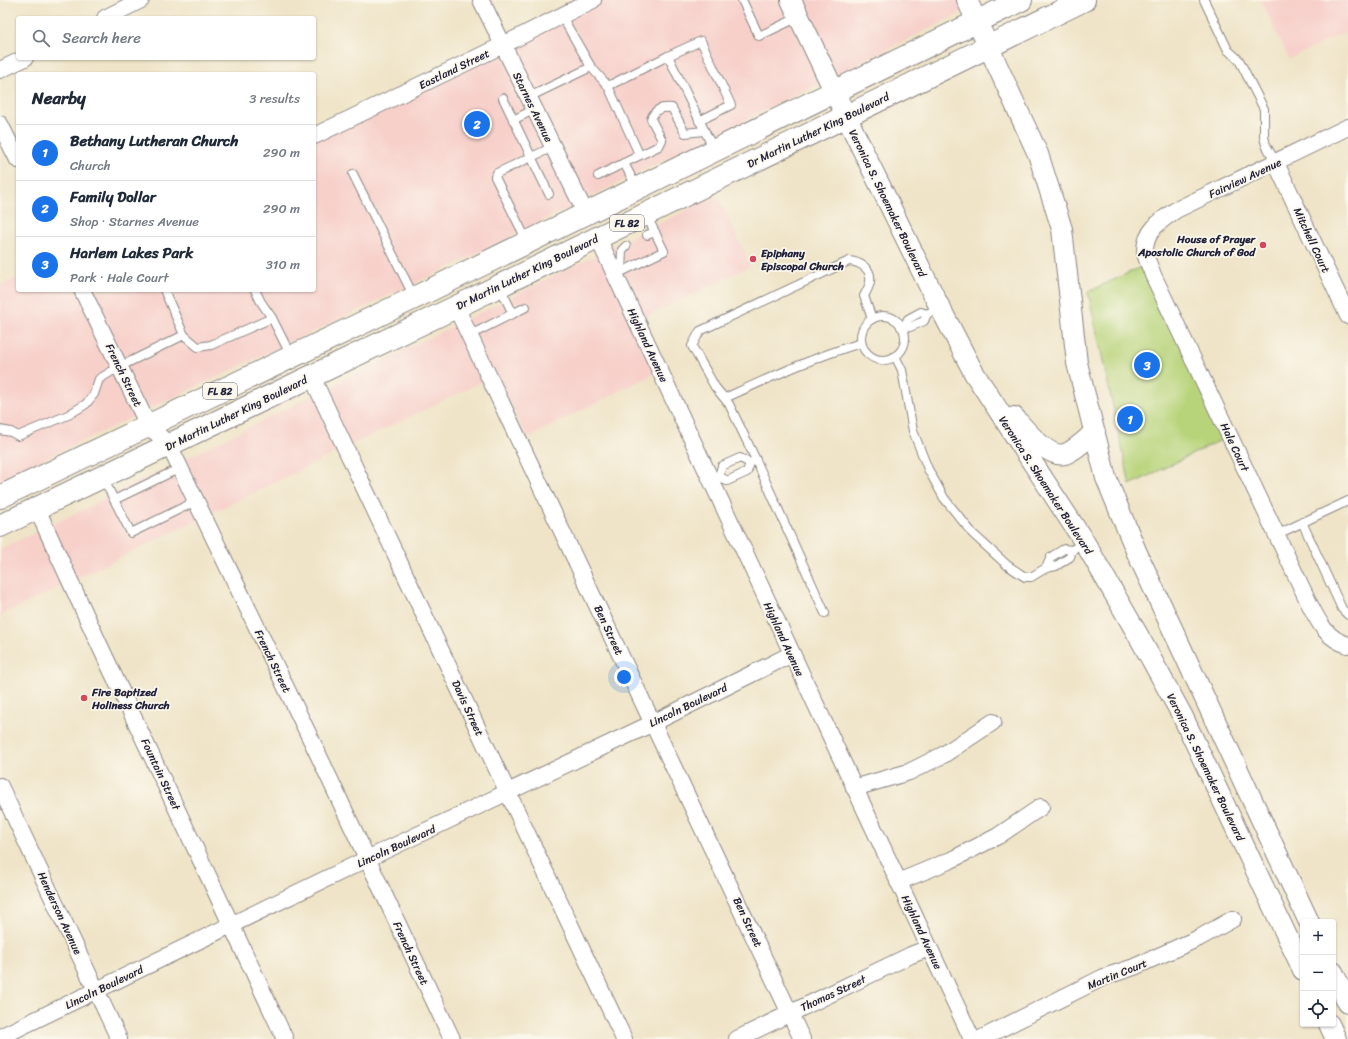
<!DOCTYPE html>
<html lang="en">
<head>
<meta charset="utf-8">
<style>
  :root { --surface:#fff; --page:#f6f6f7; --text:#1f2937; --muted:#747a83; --line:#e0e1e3; --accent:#1a73e8 }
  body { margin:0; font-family:Sriracha,sans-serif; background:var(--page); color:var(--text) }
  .controls { position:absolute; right:12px; bottom:12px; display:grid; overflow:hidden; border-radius:4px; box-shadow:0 1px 3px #0004 }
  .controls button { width:36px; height:36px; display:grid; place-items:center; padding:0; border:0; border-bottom:1px solid var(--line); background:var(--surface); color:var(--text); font:20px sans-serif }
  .you { position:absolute; left:624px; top:677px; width:14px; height:14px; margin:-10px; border:3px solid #fff; border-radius:50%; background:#1a73e8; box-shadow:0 0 0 6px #1a73e833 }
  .badge { display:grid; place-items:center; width:26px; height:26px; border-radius:50%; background:var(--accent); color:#fff; font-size:13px; font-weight:700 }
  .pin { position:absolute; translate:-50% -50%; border:2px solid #fff; box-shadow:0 1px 4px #0006 }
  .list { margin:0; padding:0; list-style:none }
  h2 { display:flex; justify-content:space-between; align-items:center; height:52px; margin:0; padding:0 16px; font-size:17px }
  h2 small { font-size:13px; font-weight:400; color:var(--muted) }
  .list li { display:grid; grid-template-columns:26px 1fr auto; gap:12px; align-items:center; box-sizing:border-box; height:56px; padding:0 16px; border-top:1px solid var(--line) }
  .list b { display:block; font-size:15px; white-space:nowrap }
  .list p { margin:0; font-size:13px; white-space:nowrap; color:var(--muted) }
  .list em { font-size:13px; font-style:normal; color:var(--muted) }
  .icon { flex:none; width:22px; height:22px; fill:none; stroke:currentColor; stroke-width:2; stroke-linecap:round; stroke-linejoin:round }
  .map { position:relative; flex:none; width:1348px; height:1039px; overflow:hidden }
  .search { position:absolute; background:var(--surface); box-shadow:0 1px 3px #0004; left:16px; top:16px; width:300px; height:44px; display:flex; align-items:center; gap:10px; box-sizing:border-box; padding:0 14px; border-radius:4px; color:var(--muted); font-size:15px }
  .panel { position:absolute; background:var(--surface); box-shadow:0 1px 3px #0004; left:16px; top:72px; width:300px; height:220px; border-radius:4px }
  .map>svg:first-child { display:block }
</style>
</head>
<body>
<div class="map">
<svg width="1348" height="1039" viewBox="0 0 1348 1039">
  <rect width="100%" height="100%" fill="#fbf7ec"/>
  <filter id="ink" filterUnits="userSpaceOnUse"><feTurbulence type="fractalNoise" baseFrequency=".025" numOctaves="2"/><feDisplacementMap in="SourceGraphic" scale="8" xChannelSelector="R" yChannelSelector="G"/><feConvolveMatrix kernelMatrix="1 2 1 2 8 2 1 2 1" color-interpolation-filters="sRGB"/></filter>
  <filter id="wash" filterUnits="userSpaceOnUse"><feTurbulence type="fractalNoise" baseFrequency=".012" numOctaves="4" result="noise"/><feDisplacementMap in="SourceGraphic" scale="16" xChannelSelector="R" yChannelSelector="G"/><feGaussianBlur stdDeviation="0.9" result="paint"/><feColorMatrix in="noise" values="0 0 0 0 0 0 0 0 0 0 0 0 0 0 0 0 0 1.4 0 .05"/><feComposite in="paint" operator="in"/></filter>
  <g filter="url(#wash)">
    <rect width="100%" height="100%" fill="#efe4c7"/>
    <g fill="#f7d0ca">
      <polygon points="603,0 783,0 822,82 456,264 0,480 0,286 18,277 18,290 314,290 314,137"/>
      <polygon points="798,0 959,0 965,11 834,76"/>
      <polygon points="1261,0 1348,0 1348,31 1289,59"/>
      <polygon points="717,195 751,266 642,318 665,368 527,438 496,375 0,616 0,549 54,524"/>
    </g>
    <polygon fill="#b8d47a" stroke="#6d7b5a" points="1143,266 1225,438 1130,485 1088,292"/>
  </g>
  <g filter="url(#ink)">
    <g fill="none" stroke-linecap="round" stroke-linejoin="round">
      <defs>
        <g id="service">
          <polyline points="742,0 759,36 799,17"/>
          <polyline points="1204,0 1228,50 1239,60 1264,109 1264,137 1266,145 1276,163"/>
          <polyline points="668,56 701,41 731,105 699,121"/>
          <polyline points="591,67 608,86 639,154"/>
          <polyline points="608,86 668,56 714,150"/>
          <polyline points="529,97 591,67 561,15"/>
          <polyline points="503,98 549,194"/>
          <polyline points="513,120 535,109"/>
          <polyline points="353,174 414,297"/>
          <polyline points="598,176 624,163"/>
          <path d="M637 188 624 163 659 146 662 140 651 119C655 109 661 107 672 108L685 133 704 131"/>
          <polyline points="647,235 655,232"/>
          <polyline points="527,241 495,177 497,173 553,147"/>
          <polyline points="621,272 622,250 626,246"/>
          <polyline points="615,275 664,251 646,214"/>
          <polyline points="500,287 513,314"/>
          <polyline points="164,290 184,335"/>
          <polyline points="255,290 261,302 272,318 291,356"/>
          <circle cx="883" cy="338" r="22"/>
          <polyline points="905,325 908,319 921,312 927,314"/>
          <polyline points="901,327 905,325 910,327 924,321 927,314 940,307"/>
          <polyline points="470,335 526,307"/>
          <polyline points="895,356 902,370 913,431 928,469 944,498 973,534 1007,565 1025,577 1031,577 1046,568 1056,566 1070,557 1072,550"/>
          <path d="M725 398C769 378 814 357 861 343"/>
          <polyline points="0,430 11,432 18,436 68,415 86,404 94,394 99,379 119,367 184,335 198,347 211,345 272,318"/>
          <path d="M756 460 729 404 715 387 692 346 700 331 849 261C859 262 872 268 870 281 870 286 866 292 864 296L872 319"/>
          <polyline points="719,476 727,481 747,472 750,463 756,460 825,613"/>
          <polyline points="719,476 722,466 740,458 750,463"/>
          <polyline points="103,478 131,533 196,501"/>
          <polyline points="114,500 180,468"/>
          <polyline points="1302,522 1342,609 1348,615"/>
          <polyline points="1276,535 1348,501"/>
          <polyline points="1046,568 1051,557 1064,549 1072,550 1075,548"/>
        </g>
        <g id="minor">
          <polyline points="481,0 586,214"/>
          <polyline points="105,18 141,0"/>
          <polyline points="0,70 25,58"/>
          <polyline points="0,124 18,160"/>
          <path d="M1348 127 1176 210C1161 220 1145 231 1145 251 1145 258 1151 268 1153 275L1310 605C1319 623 1327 639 1348 645"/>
          <polyline points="314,136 503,45 593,0"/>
          <polyline points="1276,163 1348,316"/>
          <polyline points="598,238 972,1039"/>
          <polyline points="82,290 148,425 169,445 317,752 452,1039"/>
          <polyline points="456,307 802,1039"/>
          <polyline points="312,377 624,1039"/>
          <polyline points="37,509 99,644 285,1039"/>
          <polyline points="0,786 119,1039"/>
          <polyline points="854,788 909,772 943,755 993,722"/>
          <polyline points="898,882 951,860 998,836 1041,807"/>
          <polyline points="0,1037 367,859 653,723 792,654"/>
          <polyline points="737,1039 911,955 929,948"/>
          <polyline points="980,1039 1104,977 1134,967 1199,938 1233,919"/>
        </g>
        <g id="tertiary">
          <polyline points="791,0 846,116 934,296 974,373 1085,543 1138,635 1182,715 1303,970"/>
          <polyline points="967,0 1038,154 1062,229 1077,363 1106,478 1137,553 1309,922"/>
          <path d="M1014 417C1024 428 1048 459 1065 454 1076 450 1086 439 1095 432"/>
          <polyline points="1333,972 1348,1003"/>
          <polyline points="1329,1024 1336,1039"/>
        </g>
        <g id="primary">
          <polyline points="0,497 414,298 1021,0"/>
          <polyline points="0,526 456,307 1084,0"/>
        </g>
      </defs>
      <use href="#service" stroke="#888381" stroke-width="10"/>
      <use href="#minor" stroke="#888381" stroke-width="18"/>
      <use href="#tertiary" stroke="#888381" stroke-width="22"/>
      <use href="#primary" stroke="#888381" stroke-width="24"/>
      <use href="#service" stroke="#fff" stroke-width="8"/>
      <use href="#minor" stroke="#fff" stroke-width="16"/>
      <use href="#tertiary" stroke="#fff" stroke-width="20"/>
      <use href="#primary" stroke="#fff" stroke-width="22"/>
    </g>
  </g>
  <g fill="#d1495b" stroke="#fbf7ec" stroke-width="1.5">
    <circle cx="1263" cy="245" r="4"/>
    <circle cx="753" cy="259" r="4"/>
    <circle cx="84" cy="698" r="4"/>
  </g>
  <g text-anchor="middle" stroke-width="3.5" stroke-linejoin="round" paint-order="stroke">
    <g fill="#fbf7ec" stroke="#636270" stroke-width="1">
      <rect x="610" y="215" width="34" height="16" rx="3"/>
      <rect x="203" y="383" width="34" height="16" rx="3"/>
    </g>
    <g font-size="10" font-weight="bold" fill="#22223b">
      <text x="627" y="227">FL 82</text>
      <text x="220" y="395">FL 82</text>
    </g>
    <g font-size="11" fill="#22223b" stroke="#fbf7ec">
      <text transform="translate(454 69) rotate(-26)" y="4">Eastland Street</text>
      <text transform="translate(533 107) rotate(64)" y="4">Starnes Avenue</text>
      <text transform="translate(818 130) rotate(-26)" y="4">Dr Martin Luther King Boulevard</text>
      <text transform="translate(1245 178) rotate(-25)" y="4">Fairview Avenue</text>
      <text transform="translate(888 203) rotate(64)" y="4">Veronica S. Shoemaker Boulevard</text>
      <text transform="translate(1312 240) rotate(65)" y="4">Mitchell Court</text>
      <text transform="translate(527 272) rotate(-26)" y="4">Dr Martin Luther King Boulevard</text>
      <text transform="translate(648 345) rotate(65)" y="4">Highland Avenue</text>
      <text transform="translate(124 375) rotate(64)" y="4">French Street</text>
      <text transform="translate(236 413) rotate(-26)" y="4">Dr Martin Luther King Boulevard</text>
      <text transform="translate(1235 447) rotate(65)" y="4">Hale Court</text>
      <text transform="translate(1046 485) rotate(57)" y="4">Veronica S. Shoemaker Boulevard</text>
      <text transform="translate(609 630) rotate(65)" y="4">Ben Street</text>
      <text transform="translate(784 639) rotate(65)" y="4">Highland Avenue</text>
      <text transform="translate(273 661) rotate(64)" y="4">French Street</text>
      <text transform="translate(688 705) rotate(-26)" y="4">Lincoln Boulevard</text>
      <text transform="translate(468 708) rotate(65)" y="4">Davis Street</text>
      <text transform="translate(1206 767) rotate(64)" y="4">Veronica S. Shoemaker Boulevard</text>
      <text transform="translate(161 774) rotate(65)" y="4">Fountain Street</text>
      <text transform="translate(396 846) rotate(-25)" y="4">Lincoln Boulevard</text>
      <text transform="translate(60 913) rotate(65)" y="4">Henderson Avenue</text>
      <text transform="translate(748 922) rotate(65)" y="4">Ben Street</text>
      <text transform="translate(922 932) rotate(65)" y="4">Highland Avenue</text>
      <text transform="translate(411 953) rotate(65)" y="4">French Street</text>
      <text transform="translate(1117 974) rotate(-22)" y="4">Martin Court</text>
      <text transform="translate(104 987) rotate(-26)" y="4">Lincoln Boulevard</text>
      <text transform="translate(833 993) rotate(-25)" y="4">Thomas Street</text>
    </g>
    <g font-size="11" font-weight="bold" fill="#22223b" stroke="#fbf7ec" text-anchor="start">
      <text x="1255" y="243" text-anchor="end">House of Prayer<tspan x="1255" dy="13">Apostolic Church of God</tspan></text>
      <text x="761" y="257">Epiphany<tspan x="761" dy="13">Episcopal Church</tspan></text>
      <text x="92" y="696">Fire Baptized<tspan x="92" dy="13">Holiness Church</tspan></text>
    </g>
  </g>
</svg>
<div class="controls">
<button>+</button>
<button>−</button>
<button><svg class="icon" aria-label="locate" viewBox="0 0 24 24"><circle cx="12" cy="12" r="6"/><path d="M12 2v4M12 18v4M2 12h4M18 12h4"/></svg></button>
</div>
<div class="you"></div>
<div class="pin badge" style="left:1130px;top:419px">1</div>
<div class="pin badge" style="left:477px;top:124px">2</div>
<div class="pin badge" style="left:1147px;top:365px">3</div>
<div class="search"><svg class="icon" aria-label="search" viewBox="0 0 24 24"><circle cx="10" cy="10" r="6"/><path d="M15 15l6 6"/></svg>Search here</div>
<section class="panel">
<h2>Nearby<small>3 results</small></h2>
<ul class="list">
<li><span class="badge">1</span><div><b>Bethany Lutheran Church</b><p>Church</p></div><em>290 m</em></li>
<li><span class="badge">2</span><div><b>Family Dollar</b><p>Shop · Starnes Avenue</p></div><em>290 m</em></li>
<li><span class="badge">3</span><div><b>Harlem Lakes Park</b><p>Park · Hale Court</p></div><em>310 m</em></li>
</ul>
</section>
</div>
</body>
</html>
